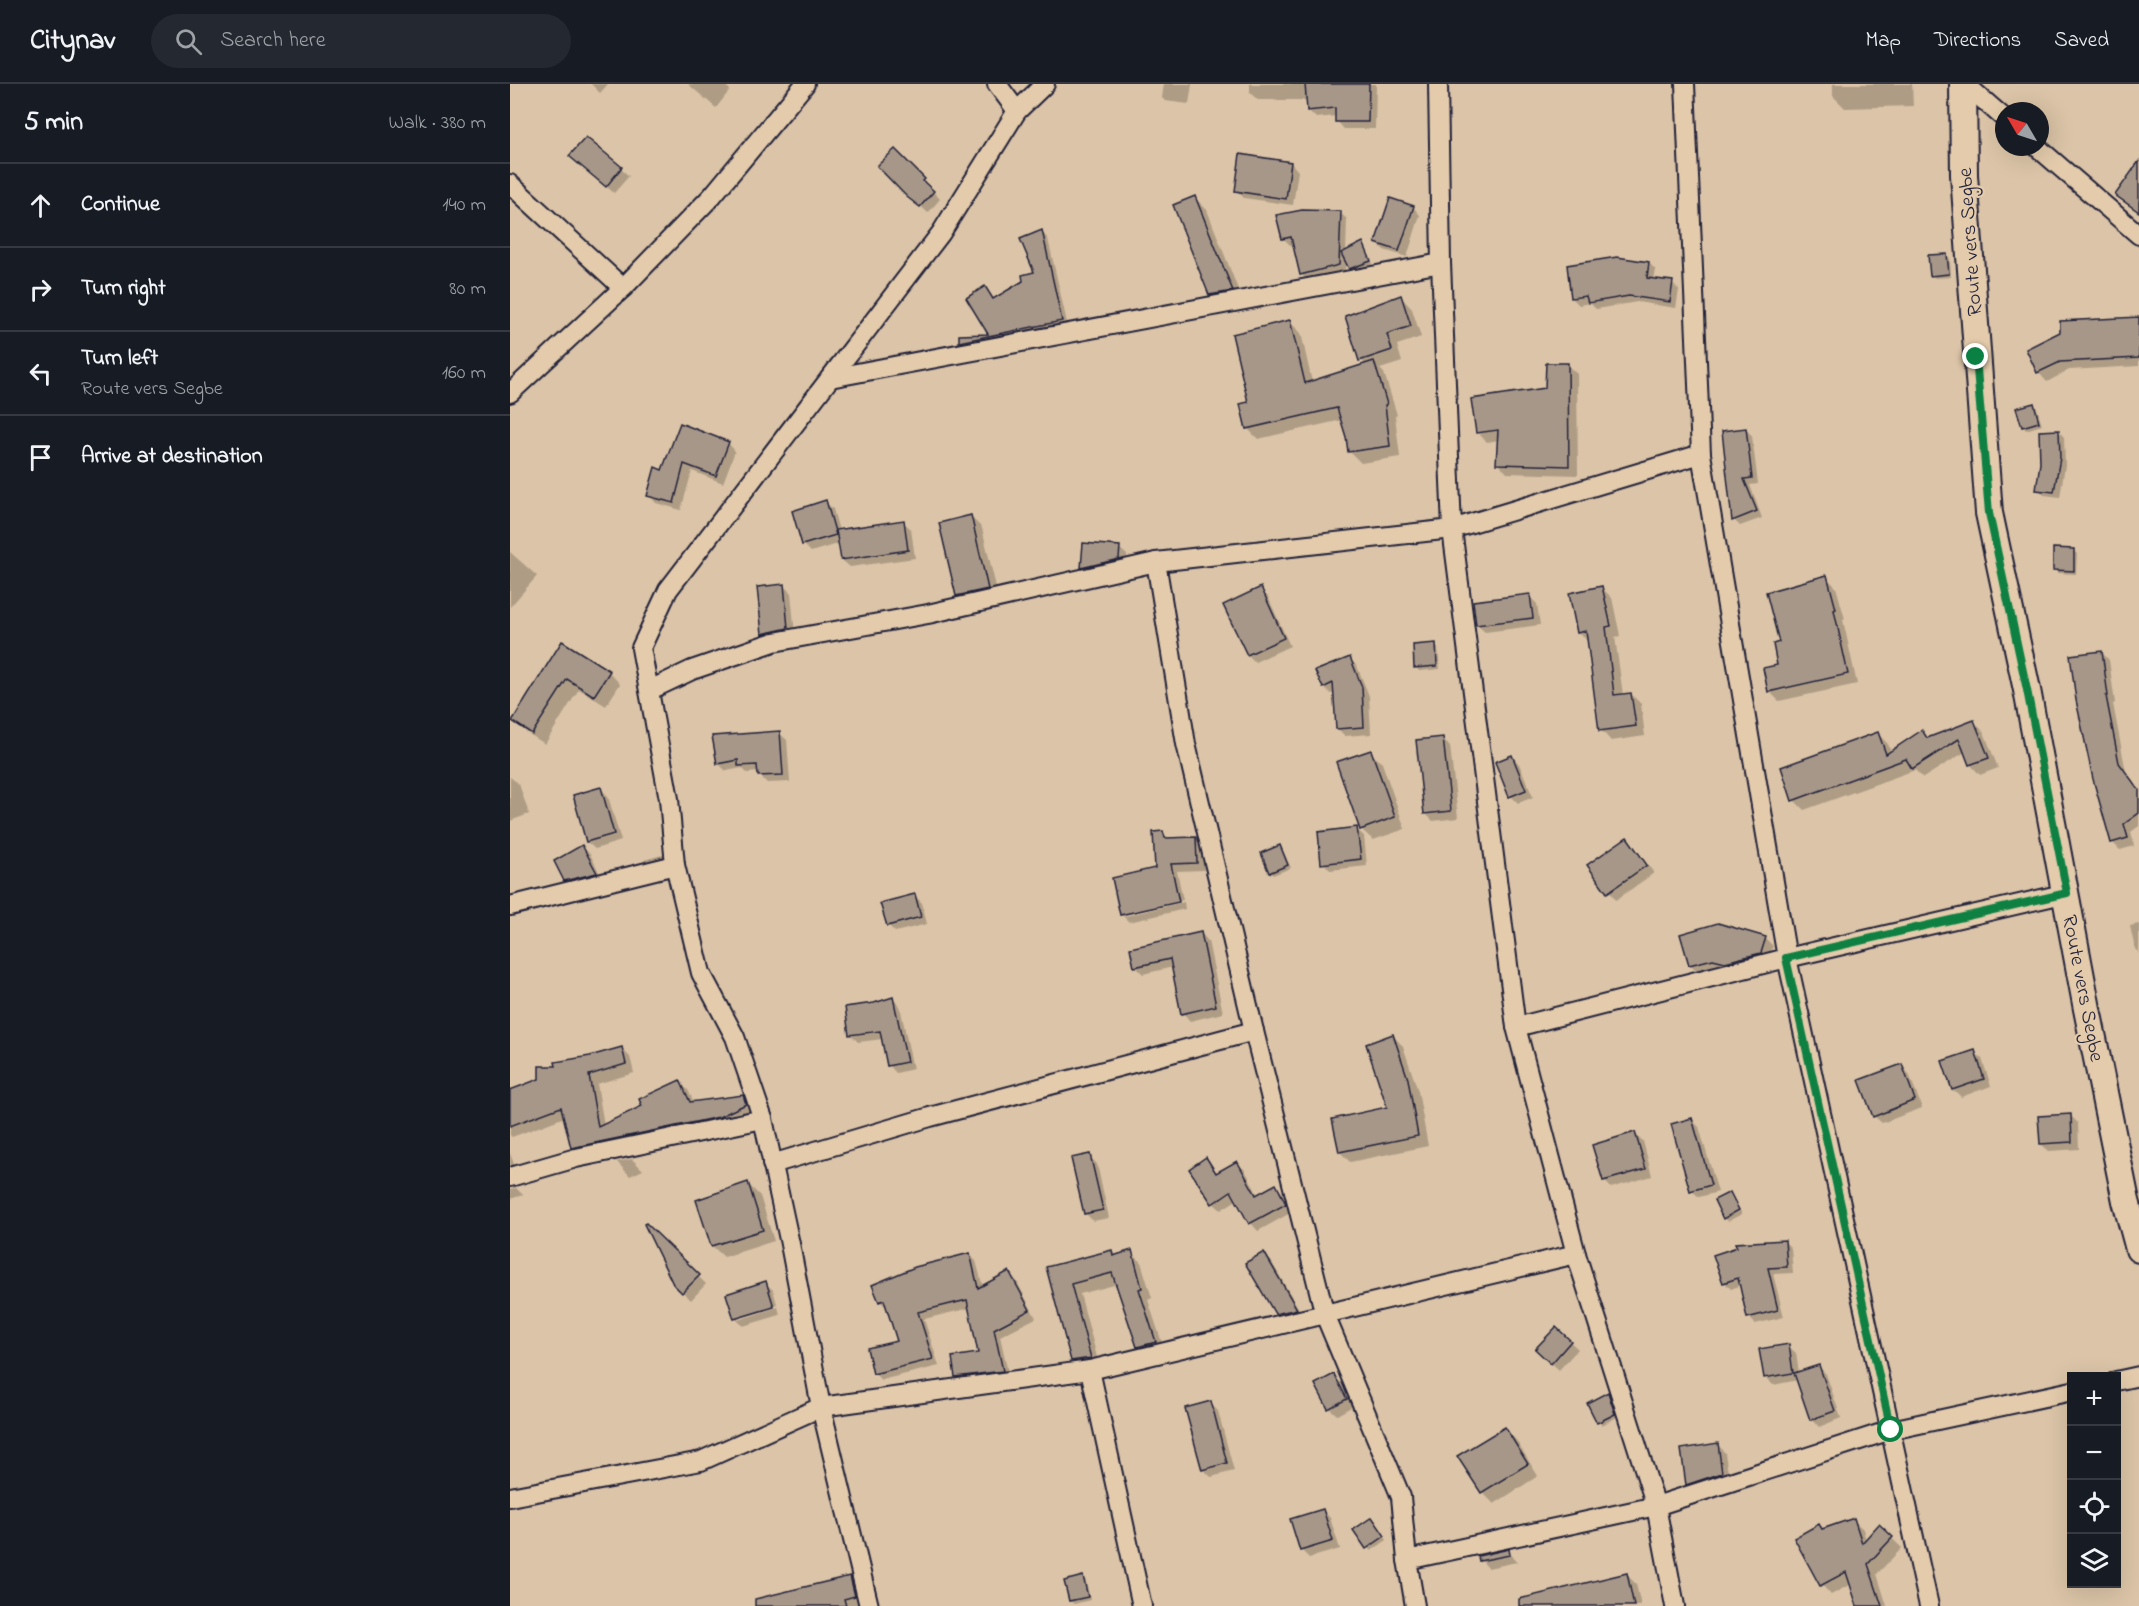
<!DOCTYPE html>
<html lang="en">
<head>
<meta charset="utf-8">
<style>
  :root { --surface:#171b24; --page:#242831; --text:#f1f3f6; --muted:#9ea1a6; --line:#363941 }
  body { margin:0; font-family:"Indie Flower",sans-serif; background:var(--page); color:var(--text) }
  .controls { position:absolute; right:18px; bottom:18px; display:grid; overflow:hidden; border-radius:0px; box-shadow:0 6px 24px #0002 }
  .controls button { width:54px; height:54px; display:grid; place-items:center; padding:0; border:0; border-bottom:2px solid var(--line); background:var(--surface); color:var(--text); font:30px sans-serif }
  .compass { position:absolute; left:1485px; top:18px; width:54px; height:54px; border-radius:50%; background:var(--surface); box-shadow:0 6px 24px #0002; rotate:309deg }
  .stop { position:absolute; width:18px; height:18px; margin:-14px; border:4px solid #0b8043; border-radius:50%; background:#fff }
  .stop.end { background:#0b8043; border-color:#fff; box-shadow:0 2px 6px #0008 }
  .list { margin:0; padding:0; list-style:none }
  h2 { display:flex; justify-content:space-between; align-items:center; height:78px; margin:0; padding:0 24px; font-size:26px }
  h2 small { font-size:20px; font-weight:400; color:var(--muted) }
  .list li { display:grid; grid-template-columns:39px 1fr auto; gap:18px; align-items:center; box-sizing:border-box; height:84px; padding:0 24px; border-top:2px solid var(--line) }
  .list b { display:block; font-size:22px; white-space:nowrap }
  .list p { margin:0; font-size:20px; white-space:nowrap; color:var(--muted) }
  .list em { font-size:20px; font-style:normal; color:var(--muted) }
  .icon { flex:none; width:33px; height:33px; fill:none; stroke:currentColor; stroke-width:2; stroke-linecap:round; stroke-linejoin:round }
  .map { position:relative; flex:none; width:1629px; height:1522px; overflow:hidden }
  header { display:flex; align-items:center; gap:36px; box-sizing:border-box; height:84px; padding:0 30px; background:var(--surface); border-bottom:2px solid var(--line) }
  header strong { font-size:28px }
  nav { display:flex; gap:33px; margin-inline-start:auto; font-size:21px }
  .search { width:420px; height:54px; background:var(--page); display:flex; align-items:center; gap:15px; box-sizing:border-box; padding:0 21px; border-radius:33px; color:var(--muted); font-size:22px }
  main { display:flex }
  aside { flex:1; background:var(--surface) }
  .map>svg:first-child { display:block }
</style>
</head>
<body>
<header>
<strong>Citynav</strong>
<div class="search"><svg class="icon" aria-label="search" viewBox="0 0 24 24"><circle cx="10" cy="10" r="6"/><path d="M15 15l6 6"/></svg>Search here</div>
<nav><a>Map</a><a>Directions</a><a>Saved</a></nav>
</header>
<main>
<aside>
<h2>5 min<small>Walk · 380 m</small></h2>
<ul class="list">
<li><svg class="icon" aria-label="ahead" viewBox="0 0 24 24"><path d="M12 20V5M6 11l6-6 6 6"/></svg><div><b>Continue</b></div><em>140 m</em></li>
<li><svg class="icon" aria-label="right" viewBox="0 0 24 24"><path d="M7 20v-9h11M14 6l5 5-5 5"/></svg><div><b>Turn right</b></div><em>80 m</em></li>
<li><svg class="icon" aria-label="left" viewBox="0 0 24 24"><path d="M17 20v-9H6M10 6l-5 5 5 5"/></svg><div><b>Turn left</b><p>Route vers Segbe</p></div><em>160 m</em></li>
<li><svg class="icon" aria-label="arrive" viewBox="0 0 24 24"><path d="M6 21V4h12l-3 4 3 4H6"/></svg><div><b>Arrive at destination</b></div></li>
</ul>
</aside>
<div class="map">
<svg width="1629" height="1522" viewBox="0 0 1629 1522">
  <rect width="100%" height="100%" fill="#dbc4a7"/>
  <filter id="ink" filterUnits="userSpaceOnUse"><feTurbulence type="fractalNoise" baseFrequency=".0167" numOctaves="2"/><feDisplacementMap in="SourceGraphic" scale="12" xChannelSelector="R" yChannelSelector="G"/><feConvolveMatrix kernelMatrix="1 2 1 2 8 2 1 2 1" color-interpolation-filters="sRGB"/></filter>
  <g filter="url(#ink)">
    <g fill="#0003">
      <polygon points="81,0 98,0 90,9"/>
      <polygon points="178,0 214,0 220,6 206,24"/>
      <polygon points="654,0 682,0 679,20 655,17 652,14"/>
      <polygon points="740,0 866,0 865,45 834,45 827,37 827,32 806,34 798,26 797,16 748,16 740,9"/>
      <polygon points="1323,0 1402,0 1403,22 1335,24 1323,12"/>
      <polygon points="76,55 119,92 104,109 69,79"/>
      <polygon points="385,67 430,115 418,129 369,82"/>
      <polygon points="781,79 788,87 783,121 734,114 726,106"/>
      <polygon points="685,114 697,126 733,218 712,222 700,210"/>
      <polygon points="903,123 910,131 897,173 874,166 867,159"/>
      <polygon points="830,129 837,135 836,168 852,160 863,180 843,187 836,175 835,188 798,197 791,190 784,160 780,161 773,154"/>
      <polygon points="532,148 538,155 558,243 457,264 451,258 481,251 475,204 485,216 526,189"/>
      <polygon points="1437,171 1440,175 1441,193 1425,194 1422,191"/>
      <polygon points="1139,179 1146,186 1144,196 1162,199 1169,206 1166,224 1127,218 1086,225 1080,219 1069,221 1062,214"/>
      <polygon points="891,213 902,225 911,253 887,261 892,278 870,285 874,289 887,331 885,332 890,373 851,379 840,368 832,336 748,355 737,344 740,319 780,238 791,249 802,298 856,281 851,276"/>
      <polygon points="1629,234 1629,282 1559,286 1537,298 1529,289 1518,266"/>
      <polygon points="1057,281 1067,290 1068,391 997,389 988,379 989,356 977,358 968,349 1037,306"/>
      <polygon points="1523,320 1527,324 1532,341 1516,346 1513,342"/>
      <polygon points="1236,345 1242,352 1248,400 1240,401 1252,434 1230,442 1224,436"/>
      <polygon points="1548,347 1554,353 1555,381 1550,413 1534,411 1528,405"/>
      <polygon points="218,359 225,367 213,399 182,387 171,426 146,419 139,411 153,387"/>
      <polygon points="315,418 323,425 329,447 393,438 401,445 405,474 340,483 332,476 330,459 301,468 293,460"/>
      <polygon points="460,432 472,444 489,516 459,523 447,511"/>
      <polygon points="609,464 617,471 616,482 579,490 572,483"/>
      <polygon points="1564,467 1567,470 1566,490 1548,489 1544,486"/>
      <polygon points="0,468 27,492 0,523"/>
      <polygon points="1316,493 1326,503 1335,535 1333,536 1347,600 1269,617 1259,607 1269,582 1271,559"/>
      <polygon points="273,501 281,509 285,551 261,557 253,550"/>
      <polygon points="1092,504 1102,514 1110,552 1105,553 1113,611 1121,610 1131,620 1135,652 1101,657 1091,646 1079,559 1069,548"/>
      <polygon points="750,505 758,513 780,562 745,578 738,571"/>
      <polygon points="1019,512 1027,520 1030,541 975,548 967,541"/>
      <polygon points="53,559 99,588 110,600 96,622 69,605 35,660 16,648 4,637"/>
      <polygon points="925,560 928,564 930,585 909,587 906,583"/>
      <polygon points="1591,568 1599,576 1605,619 1603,620 1616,688 1629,705 1629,742 1621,748 1624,762 1610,766 1602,758"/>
      <polygon points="839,574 847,582 859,612 861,650 835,652 827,644 825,609 821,610 814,603"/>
      <polygon points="1464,638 1474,648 1488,684 1470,691 1460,680 1455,668 1413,694 1405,686 1294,726 1284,716 1367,649 1378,660 1381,668 1412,648 1418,655"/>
      <polygon points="269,649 277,656 280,698 257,699 249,691 249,688 237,689 232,684 216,687 208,679"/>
      <polygon points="933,655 940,662 948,734 923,737 915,729"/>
      <polygon points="860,668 872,679 895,745 863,756 851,745"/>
      <polygon points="1002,672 1009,680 1023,713 1008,719 1001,712"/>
      <polygon points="0,693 9,700 19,730 0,737"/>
      <polygon points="91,705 98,712 111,757 85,765 77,758"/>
      <polygon points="846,745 854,752 857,782 820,786 813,778"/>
      <polygon points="653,748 660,756 686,754 693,762 694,786 667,787 673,816 615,829 615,832 674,818 675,825 619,838 612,831 647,786"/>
      <polygon points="1117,755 1144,789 1106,816 1080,781"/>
      <polygon points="72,763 80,770 93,796 63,804 55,796"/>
      <polygon points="770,763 773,766 781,784 763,791 760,788"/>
      <polygon points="152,771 160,779 141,784 134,776"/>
      <polygon points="404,811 412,819 417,840 385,848 378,841"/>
      <polygon points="1629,840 1629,869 1625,865 1620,842"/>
      <polygon points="691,849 698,857 713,929 680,937 673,929 663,883 633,890 626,883"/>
      <polygon points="1172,851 1255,854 1263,862 1258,876 1188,888 1181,881"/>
      <polygon points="383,915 390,922 403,985 386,989 379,981 373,955 348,958 341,951"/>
      <polygon points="883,952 893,962 908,1007 918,1062 840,1078 830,1068 879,1024"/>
      <polygon points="111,964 120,973 124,989 87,1000 94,1041 134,1022 169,998 178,1006 184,1019 232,1012 241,1021 244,1029 72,1072 63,1063 55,1033 2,1053 0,1051 0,1008 30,996 48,984"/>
      <polygon points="1464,968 1472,975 1481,1002 1451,1013 1443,1005"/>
      <polygon points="1392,982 1399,990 1412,1024 1372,1039 1364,1032"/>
      <polygon points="1560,1031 1568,1039 1569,1065 1539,1067 1531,1060"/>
      <polygon points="1182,1036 1189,1043 1208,1108 1189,1113 1181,1106"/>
      <polygon points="1125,1050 1133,1057 1142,1092 1101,1104 1094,1096"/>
      <polygon points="0,1069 7,1089 0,1092"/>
      <polygon points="579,1072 587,1080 599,1134 583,1137 575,1129"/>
      <polygon points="122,1075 133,1086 120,1092 107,1078"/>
      <polygon points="696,1075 708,1090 727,1079 735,1086 748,1111 765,1101 773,1109 782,1128 748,1147 741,1139 728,1115 711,1126 703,1119"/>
      <polygon points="238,1100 250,1112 264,1157 214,1173 202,1162"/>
      <polygon points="6,1104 13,1111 0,1115 0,1105"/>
      <polygon points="1220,1109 1232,1130 1218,1137 1214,1134"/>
      <polygon points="137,1142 196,1200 181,1216 164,1199"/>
      <polygon points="1274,1157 1281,1164 1283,1189 1263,1190 1274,1233 1245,1240 1239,1233 1231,1201 1221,1205 1214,1198"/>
      <polygon points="601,1167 607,1172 621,1168 631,1178 642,1214 638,1216 655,1268 638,1273 628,1262 608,1200 570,1210 590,1284 573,1287 563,1276 538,1184"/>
      <polygon points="753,1169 761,1177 793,1232 774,1237 767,1229"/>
      <polygon points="459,1170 466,1177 473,1203 499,1189 506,1196 526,1234 490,1252 499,1293 454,1300 446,1293 470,1270 460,1224 414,1235 429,1282 371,1296 364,1289 389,1258 377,1224 370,1217"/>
      <polygon points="255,1199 263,1206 267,1220 228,1233 228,1236 268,1223 270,1231 233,1242 225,1234"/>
      <polygon points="1046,1245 1068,1265 1049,1286 1035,1273"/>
      <polygon points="1278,1262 1286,1269 1289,1289 1308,1282 1316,1290 1331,1334 1309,1343 1302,1335 1288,1296 1263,1301 1255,1293"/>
      <polygon points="823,1292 831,1299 843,1322 827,1331 819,1324"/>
      <polygon points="1098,1310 1101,1313 1107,1333 1092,1341 1089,1338"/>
      <polygon points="700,1319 708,1327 724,1387 701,1393 693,1385"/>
      <polygon points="994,1344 1006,1356 1028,1392 984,1420 972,1408"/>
      <polygon points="1208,1361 1215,1369 1219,1396 1185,1407 1177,1400"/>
      <polygon points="813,1426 820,1434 830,1465 799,1474 791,1466"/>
      <polygon points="1343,1436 1353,1445 1356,1456 1369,1442 1392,1464 1367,1490 1377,1522 1349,1522 1341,1500 1321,1511 1312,1501 1286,1454 1309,1442 1313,1446"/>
      <polygon points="865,1438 877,1456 861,1467 858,1464"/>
      <polygon points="998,1467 1007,1478 978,1484 971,1476"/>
      <polygon points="1116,1490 1126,1500 1131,1522 1018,1522 1017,1515"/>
      <polygon points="340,1493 351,1505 355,1522 248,1522 246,1516"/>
      <polygon points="572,1494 576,1497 580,1516 564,1520 560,1517"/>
    </g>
    <g fill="#a79789" stroke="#22223b" stroke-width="1.5">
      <polygon points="795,0 859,0 858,38 825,38 825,24 797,27"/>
      <polygon points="76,53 112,83 96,103 59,72"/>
      <polygon points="385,65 415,95 413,97 424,107 410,123 397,113 367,82"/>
      <polygon points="730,70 781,78 776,115 725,107"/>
      <polygon points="1629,77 1629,128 1605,111"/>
      <polygon points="685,112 723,207 699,211 663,121"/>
      <polygon points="880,114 904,122 889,167 865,159"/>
      <polygon points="792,126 831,127 829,181 790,191 781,153 772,155 766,131"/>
      <polygon points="532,146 552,237 449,258 449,251 478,250 456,214 475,202 483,215 513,197 512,191 524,188 510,155"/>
      <polygon points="853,158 861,177 839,185 831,169"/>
      <polygon points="1437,170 1439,190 1420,192 1418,171"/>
      <polygon points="1107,173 1139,178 1137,194 1163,197 1160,218 1119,212 1078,219 1076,212 1061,214 1057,181"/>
      <polygon points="891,211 901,242 877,250 882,266 849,277 835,232"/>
      <polygon points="1629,233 1629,274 1550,278 1527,289 1516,265 1550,248 1550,237"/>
      <polygon points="780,236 795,299 864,277 877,320 875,321 880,362 838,368 836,353 827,324 736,345 730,320 738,318 722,250"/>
      <polygon points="1036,279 1058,279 1059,382 986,380 988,346 966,349 961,315 1035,304"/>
      <polygon points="1524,319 1529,338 1512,343 1506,324"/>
      <polygon points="170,339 219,358 206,392 174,380 164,419 137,412 145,383 152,386"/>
      <polygon points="1236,344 1242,394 1234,395 1247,427 1222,437 1212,347"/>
      <polygon points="1549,346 1550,374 1544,408 1526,406 1530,379 1529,347"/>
      <polygon points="316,416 326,451 292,461 282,427"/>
      <polygon points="461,431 478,505 446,512 429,439"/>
      <polygon points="394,436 398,466 331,476 326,446"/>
      <polygon points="573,459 610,462 609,475 571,484"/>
      <polygon points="1543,464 1564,465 1564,487 1543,486"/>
      <polygon points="1317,491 1326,525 1324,526 1338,590 1258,608 1253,584 1267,581 1263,560 1269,558 1256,508"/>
      <polygon points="274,500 278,544 252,550 247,503"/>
      <polygon points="1092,502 1101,542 1096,543 1104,611 1121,609 1126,642 1089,647 1076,547 1067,549 1059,509"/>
      <polygon points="751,503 774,554 737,571 713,521"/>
      <polygon points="1020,510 1023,534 966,541 963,517"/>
      <polygon points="52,557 100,587 84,612 57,595 22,650 2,637"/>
      <polygon points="926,559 927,582 904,584 903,561"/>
      <polygon points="1592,567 1598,612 1596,612 1609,679 1629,706 1629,729 1614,740 1618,754 1601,759 1583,695 1566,616 1560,571"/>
      <polygon points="840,573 852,603 854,643 826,645 823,599 813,604 805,587"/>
      <polygon points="1464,636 1479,674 1459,681 1449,655 1402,685 1396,675 1282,717 1271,683 1368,648 1376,670 1412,646 1417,654"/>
      <polygon points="270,647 273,691 248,692 247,681 228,682 228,676 207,680 202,652"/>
      <polygon points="933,653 941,727 914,730 906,656"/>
      <polygon points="861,666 885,733 850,746 826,678"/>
      <polygon points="1002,671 1016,706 999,713 985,678"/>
      <polygon points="91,703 104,750 76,758 63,711"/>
      <polygon points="847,743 851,775 811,780 808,748"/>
      <polygon points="653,747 655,754 686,753 687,779 661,780 669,818 610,831 602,794 645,784 643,748"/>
      <polygon points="1117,753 1137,781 1097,809 1077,781"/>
      <polygon points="72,761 87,789 54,797 44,777"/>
      <polygon points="770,761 778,781 759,789 751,769"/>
      <polygon points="405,810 411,833 377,842 370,819"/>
      <polygon points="1208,839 1256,853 1251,869 1215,878 1203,875 1179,881 1170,850"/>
      <polygon points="691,848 706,922 671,930 660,875 624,883 620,864"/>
      <polygon points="383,913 397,978 377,982 370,947 339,951 335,923 364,919"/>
      <polygon points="883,950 898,995 908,1052 829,1068 822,1035 877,1023 856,960"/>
      <polygon points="112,963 116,980 79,991 88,1043 132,1022 129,1015 170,996 180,1018 233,1011 236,1020 209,1033 61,1064 51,1023 0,1042 0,1006 29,995 29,982 46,982 45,978 80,972"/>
      <polygon points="1465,966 1474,995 1442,1006 1432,977"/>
      <polygon points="1392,980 1405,1016 1363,1033 1349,996"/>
      <polygon points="1561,1030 1562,1058 1530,1060 1528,1032"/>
      <polygon points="1182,1034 1201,1101 1180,1107 1161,1040"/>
      <polygon points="1125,1048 1136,1085 1093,1097 1082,1061"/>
      <polygon points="580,1070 593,1126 574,1130 561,1074"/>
      <polygon points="696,1073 706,1089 727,1077 746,1111 766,1100 776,1120 739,1140 721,1107 702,1120 679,1085"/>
      <polygon points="238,1098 253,1146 201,1162 186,1116"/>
      <polygon points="1220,1108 1229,1126 1213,1135 1204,1116"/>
      <polygon points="136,1139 190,1191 172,1209 163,1200 134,1140"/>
      <polygon points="1275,1156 1277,1183 1258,1184 1268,1226 1237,1234 1228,1194 1213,1199 1203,1171 1227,1163 1225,1159"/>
      <polygon points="602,1166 603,1172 622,1166 632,1204 629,1205 646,1258 627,1263 602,1189 561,1200 581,1274 561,1277 536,1183"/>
      <polygon points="754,1168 787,1225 765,1230 735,1179"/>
      <polygon points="460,1169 468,1204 499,1187 520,1226 484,1245 493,1287 445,1293 442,1273 468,1269 457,1216 408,1228 423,1275 363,1290 357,1264 387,1257 374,1216 369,1218 362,1201 405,1183"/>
      <polygon points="256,1197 264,1223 224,1235 216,1210"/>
      <polygon points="1046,1243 1061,1257 1041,1280 1025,1265"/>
      <polygon points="1279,1260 1283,1289 1254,1294 1249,1265"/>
      <polygon points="1309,1281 1325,1327 1300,1336 1284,1289"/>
      <polygon points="824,1290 837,1315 818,1325 805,1300"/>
      <polygon points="1098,1308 1105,1330 1087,1339 1077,1319"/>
      <polygon points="701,1317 717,1379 692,1386 675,1324"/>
      <polygon points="995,1343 1018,1380 971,1409 947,1372"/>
      <polygon points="1208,1359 1212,1389 1176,1401 1171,1365"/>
      <polygon points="813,1425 823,1457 790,1467 780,1435"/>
      <polygon points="862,1433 875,1452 856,1465 843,1446"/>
      <polygon points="1344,1434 1352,1459 1369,1440 1383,1453 1358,1480 1372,1522 1347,1522 1336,1488 1310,1502 1284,1454 1309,1440 1312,1445"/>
      <polygon points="999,1465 1000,1471 969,1477 968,1472"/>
      <polygon points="1117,1489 1124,1522 1009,1522 1009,1515"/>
      <polygon points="340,1492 345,1512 334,1515 336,1522 245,1522 245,1515"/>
      <polygon points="573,1492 578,1513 559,1517 554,1497"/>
    </g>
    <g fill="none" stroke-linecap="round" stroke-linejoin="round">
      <defs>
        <g id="street">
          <polyline points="487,0 507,27"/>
          <polyline points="928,0 931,179 942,445 1006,943 1066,1170 1146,1422 1165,1522"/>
          <polyline points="1175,0 1191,370 1277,874 1419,1522"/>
          <polyline points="1455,0 1494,34"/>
          <polyline points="1527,63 1629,151"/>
          <polyline points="0,100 113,204"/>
          <polyline points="320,294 931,179"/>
          <polyline points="0,309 113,204 202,112 295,0"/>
          <polyline points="646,478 676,660 744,947 815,1231 891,1413 897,1476 905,1522"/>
          <polyline points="140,606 182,586 264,558 418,530 646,478 942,445 1191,370"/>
          <polyline points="0,822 165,781"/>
          <polyline points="1006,943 1277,874 1557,809"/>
          <polyline points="262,1080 420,1033 744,947"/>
          <polyline points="0,1093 66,1074 253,1035"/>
          <polyline points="580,1286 632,1522"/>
          <polyline points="1606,1297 1629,1292"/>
          <polyline points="0,1413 191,1377 311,1323 580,1286 1066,1170"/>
          <polyline points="897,1476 1146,1422 1381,1346 1562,1307"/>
          <polyline points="359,1522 311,1323 280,1160 253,1035 225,953 191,889 165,781 159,715 131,564 158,506 431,149 507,27 535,0"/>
        </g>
        <polyline id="secondary" points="1453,0 1454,91 1479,429 1517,606 1577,925 1616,1117 1629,1165"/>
      </defs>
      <use href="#street" stroke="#22223b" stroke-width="22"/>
      <use href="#secondary" stroke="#22223b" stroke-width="30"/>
      <use href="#street" stroke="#e3cbab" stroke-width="18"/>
      <use href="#secondary" stroke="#e3cbab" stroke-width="26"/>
    </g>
  </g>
  <g fill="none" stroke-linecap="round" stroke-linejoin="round" filter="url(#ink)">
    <polyline stroke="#0b8043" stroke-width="8" points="1381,1346 1276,874 1557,809 1517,606 1479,429 1466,273"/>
  </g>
  <g text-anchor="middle" stroke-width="4.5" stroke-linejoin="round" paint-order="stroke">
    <g font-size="21" fill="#22223b" stroke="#e3cbab">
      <text transform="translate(1459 158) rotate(-94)" y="7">Route vers Segbe</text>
      <text transform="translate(1574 904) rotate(79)" y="7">Route vers Segbe</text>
    </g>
  </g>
</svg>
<div class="controls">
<button>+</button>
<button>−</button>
<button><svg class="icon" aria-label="locate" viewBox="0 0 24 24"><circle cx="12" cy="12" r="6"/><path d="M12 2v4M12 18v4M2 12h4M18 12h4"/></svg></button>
<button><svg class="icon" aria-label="layers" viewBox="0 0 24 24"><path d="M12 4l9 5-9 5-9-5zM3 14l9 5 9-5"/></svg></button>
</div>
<svg class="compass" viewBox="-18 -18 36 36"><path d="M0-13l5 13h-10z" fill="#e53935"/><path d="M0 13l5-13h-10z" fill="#9ea1a6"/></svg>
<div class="stop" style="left:1381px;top:1346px"></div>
<div class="stop end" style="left:1466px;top:273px"></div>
</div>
</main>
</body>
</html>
